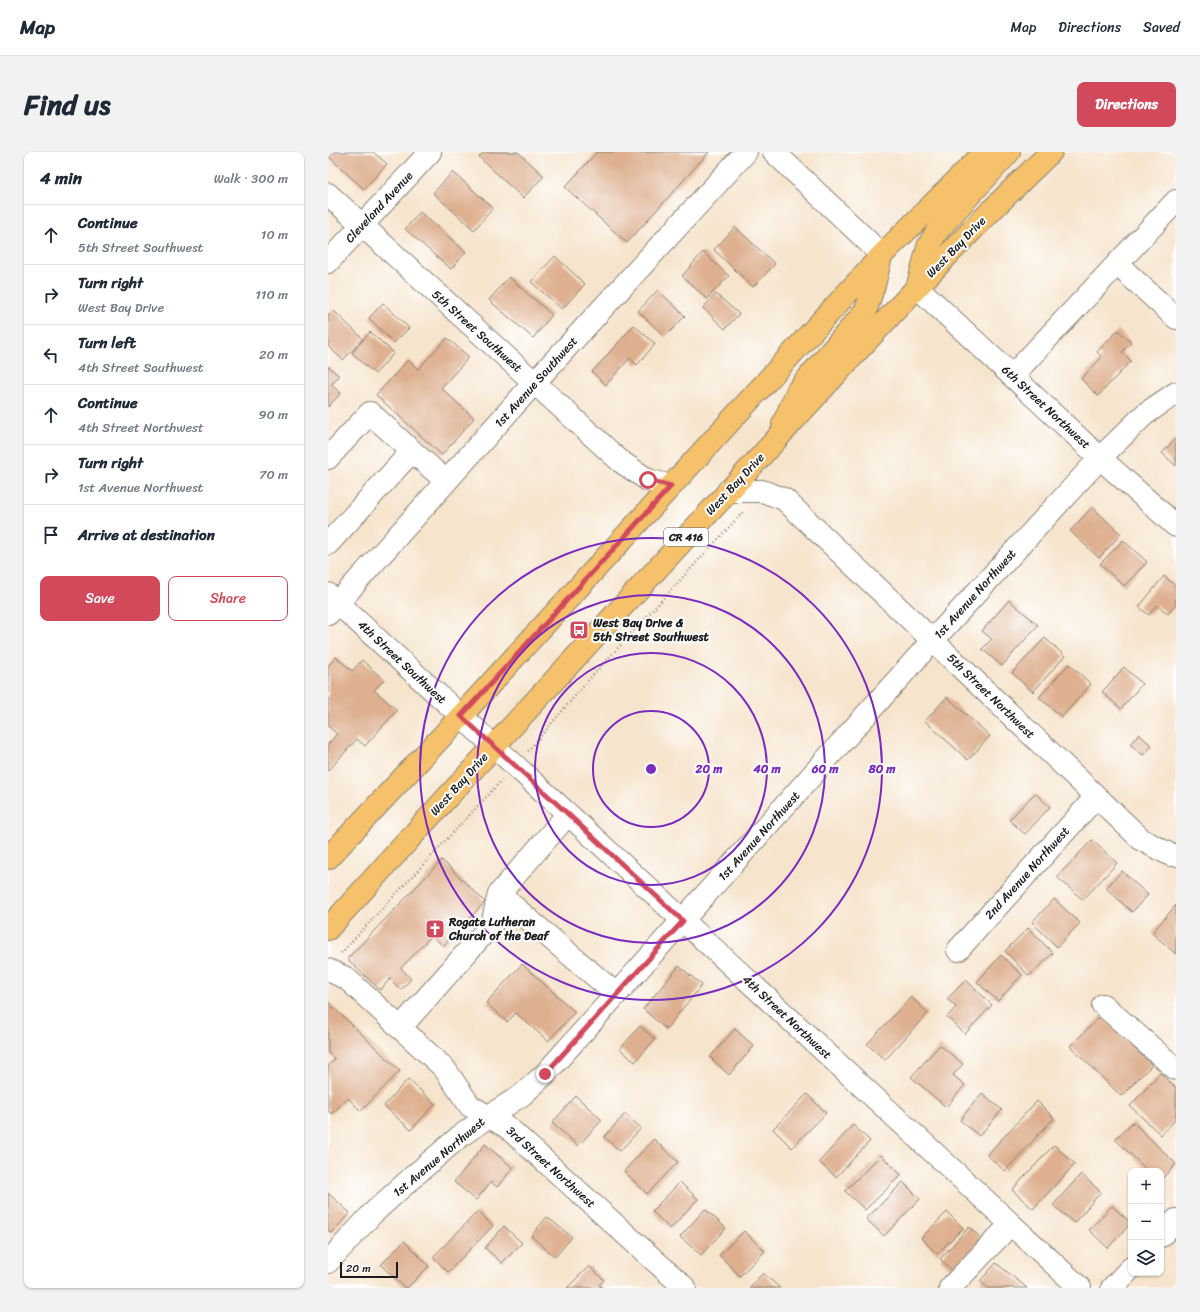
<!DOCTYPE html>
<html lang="en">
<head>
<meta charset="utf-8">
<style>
  :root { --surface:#fff; --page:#f2f2f3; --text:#1f2937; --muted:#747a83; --line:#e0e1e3; --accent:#d1495b }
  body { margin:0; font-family:Sriracha,sans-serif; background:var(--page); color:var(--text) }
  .controls { position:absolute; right:12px; bottom:12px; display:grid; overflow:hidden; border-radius:8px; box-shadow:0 1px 3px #0004 }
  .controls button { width:36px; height:36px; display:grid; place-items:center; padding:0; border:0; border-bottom:1px solid var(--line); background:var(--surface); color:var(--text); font:20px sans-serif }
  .scale { position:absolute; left:12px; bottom:10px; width:58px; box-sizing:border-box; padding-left:4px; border:2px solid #1c1c1c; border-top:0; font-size:11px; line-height:14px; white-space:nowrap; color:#1c1c1c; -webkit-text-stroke:3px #fff; paint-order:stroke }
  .stop { position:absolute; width:12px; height:12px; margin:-9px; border:3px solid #d1495b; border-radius:50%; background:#fff }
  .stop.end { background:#d1495b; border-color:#fff; box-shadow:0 1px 4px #0008 }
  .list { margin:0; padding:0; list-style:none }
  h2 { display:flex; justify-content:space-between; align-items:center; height:52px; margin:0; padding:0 16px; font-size:17px }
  h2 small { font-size:13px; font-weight:400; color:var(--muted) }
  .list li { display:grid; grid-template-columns:26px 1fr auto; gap:12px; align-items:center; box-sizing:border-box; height:60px; padding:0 16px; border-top:1px solid var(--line) }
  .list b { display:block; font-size:15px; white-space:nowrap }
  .list p { margin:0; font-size:13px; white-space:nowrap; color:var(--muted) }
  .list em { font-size:13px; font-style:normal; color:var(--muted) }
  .actions { display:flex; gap:8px; padding:12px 16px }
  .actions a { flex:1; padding:9px 0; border:1px solid var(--accent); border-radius:8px; text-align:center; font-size:14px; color:var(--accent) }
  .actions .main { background:var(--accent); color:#fff }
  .icon { flex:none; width:22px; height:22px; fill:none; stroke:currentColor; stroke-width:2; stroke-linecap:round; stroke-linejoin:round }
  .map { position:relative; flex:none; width:848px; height:1136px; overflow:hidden; border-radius:8px }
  header { display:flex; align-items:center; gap:24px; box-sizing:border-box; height:56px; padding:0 20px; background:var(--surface); border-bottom:1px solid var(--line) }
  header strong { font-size:19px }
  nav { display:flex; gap:22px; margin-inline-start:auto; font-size:14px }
  .intro { display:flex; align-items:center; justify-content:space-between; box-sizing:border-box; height:96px; padding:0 24px }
  h1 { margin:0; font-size:28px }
  .button { padding:10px 18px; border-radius:8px; background:var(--accent); color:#fff; font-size:14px; font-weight:700 }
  main { display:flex; gap:24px; padding:0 24px }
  aside { flex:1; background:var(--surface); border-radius:8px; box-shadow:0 1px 3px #0004 }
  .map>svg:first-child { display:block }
</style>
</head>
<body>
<header>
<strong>Map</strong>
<nav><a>Map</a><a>Directions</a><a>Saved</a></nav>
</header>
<div class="intro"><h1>Find us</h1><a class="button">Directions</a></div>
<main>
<aside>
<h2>4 min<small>Walk · 300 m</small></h2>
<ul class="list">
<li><svg class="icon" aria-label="ahead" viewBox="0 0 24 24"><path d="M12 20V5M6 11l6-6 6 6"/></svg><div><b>Continue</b><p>5th Street Southwest</p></div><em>10 m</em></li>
<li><svg class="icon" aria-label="right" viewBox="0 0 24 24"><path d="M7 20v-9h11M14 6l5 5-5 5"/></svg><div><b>Turn right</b><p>West Bay Drive</p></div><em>110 m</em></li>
<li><svg class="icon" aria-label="left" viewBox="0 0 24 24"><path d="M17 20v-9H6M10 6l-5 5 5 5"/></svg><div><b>Turn left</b><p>4th Street Southwest</p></div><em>20 m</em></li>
<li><svg class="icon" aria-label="ahead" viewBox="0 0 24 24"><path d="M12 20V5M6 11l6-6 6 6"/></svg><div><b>Continue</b><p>4th Street Northwest</p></div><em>90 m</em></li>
<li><svg class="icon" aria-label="right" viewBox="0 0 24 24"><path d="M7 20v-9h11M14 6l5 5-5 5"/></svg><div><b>Turn right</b><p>1st Avenue Northwest</p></div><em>70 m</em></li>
<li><svg class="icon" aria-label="arrive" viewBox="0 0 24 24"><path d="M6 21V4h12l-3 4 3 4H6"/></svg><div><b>Arrive at destination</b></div></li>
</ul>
<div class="actions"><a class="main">Save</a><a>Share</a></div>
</aside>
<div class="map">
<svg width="848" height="1136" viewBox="0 0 848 1136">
  <rect width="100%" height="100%" fill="#fff"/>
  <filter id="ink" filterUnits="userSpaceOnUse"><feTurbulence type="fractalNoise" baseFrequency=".025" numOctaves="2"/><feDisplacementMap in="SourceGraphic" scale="8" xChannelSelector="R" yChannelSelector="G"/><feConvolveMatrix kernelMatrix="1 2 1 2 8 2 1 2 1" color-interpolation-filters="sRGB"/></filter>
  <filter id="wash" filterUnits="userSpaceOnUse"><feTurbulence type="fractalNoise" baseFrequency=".012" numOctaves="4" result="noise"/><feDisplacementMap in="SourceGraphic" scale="16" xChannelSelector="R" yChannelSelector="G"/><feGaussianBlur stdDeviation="0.9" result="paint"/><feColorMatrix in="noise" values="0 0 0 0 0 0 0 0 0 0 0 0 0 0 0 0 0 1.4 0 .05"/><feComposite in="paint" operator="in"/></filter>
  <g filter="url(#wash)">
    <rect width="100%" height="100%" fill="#f6e4cc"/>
    <g id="blocks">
      <g fill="#deb090">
        <polygon points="5,0 45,0 59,12 36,37 1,5"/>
        <polygon points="156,0 190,0 216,24 195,46 151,5"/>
        <polygon points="269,0 381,0 299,91 237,35"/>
        <polygon points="125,20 165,56 146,78 105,41"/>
        <polygon points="92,60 138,100 123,117 77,77"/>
        <polygon points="407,75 447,112 425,135 386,98"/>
        <polygon points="375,100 401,124 379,147 354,124"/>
        <polygon points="227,104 257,132 234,157 203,130"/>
        <polygon points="181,125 224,163 205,186 161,148"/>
        <polygon points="330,138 357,164 337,185 310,159"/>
        <polygon points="388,142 411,162 397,177 375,156"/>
        <polygon points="55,151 81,176 66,191 41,166"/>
        <polygon points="5,158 35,187 15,208 0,194 0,163"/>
        <polygon points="306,173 327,192 309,213 302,206 278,233 264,220"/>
        <polygon points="790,178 803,191 794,200 803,209 770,244 753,227 774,205 769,200"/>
        <polygon points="42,180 66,201 47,222 24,201"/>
        <polygon points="119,186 141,205 113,236 146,266 114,303 48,243 80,208 90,217"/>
        <polygon points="0,214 11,224 3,233 13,241 0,255"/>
        <polygon points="848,286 848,314 834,301"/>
        <polygon points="764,355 793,382 771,406 742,379"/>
        <polygon points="795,388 819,410 796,434 772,412"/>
        <polygon points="836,424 848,434 848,453 840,462 829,453 821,463 811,455"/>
        <polygon points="681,448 710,473 674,514 654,497 664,487 654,479"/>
        <polygon points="717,486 737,504 705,540 684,521"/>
        <polygon points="8,505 24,519 34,508 56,528 46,538 69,558 37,594 29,587 0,619 0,592 9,582 0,574 0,514"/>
        <polygon points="741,512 763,532 734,565 711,545"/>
        <polygon points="796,515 814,532 793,557 774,540"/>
        <polygon points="619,545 662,584 640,608 597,569"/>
        <polygon points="811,582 824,594 815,603 802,592"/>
        <polygon points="707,641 722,655 697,682 681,668"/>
        <polygon points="764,688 789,711 755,748 729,725"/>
        <polygon points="114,708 157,750 115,794 104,783 73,816 83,827 73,838 62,827 52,838 19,807"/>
        <polygon points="794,719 820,743 804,760 778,736"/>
        <polygon points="726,747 752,771 729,795 704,770"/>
        <polygon points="848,753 848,802 824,781"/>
        <polygon points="700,776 725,801 701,824 677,799"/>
        <polygon points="673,803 694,823 670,849 649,830"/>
        <polygon points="194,812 247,860 220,889 188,861 179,870 158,851"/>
        <polygon points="351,814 374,833 338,877 315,857"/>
        <polygon points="638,828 664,853 637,882 619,865 628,855 619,847"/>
        <polygon points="583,845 600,861 557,908 539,892"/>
        <polygon points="0,850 72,919 33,959 20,946 3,962 0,959 0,914 7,907 0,901"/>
        <polygon points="773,864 824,913 793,944 742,894"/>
        <polygon points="312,874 327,887 307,910 292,897"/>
        <polygon points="407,877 426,894 401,923 382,905"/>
        <polygon points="612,893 635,912 625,923 637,933 618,955 583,925"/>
        <polygon points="832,921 848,936 848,967 833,983 802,954"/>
        <polygon points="80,927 107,952 83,978 56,954"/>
        <polygon points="654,941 674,958 651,984 632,968"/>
        <polygon points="479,942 498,961 464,996 445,977"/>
        <polygon points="248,944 274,968 250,994 224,971"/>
        <polygon points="709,949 726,966 677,1019 659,1003"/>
        <polygon points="297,962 313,976 292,999 276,985"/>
        <polygon points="805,970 848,1012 833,1028 833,1019 820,1019 787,987"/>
        <polygon points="525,973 542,989 508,1025 491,1010"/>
        <polygon points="326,987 350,1010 319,1042 296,1019"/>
        <polygon points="157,992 185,1016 169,1035 163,1030 148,1048 126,1030"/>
        <polygon points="726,993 747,1012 705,1057 684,1038"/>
        <polygon points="553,1003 573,1023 537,1058 517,1039"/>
        <polygon points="753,1022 773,1040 746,1071 725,1053"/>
        <polygon points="352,1030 370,1047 342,1077 324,1059"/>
        <polygon points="575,1030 592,1047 556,1084 538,1067"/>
        <polygon points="0,1041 22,1061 3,1081 0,1078"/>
        <polygon points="784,1054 803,1071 780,1096 761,1078"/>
        <polygon points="377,1057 398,1076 373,1103 352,1085"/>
        <polygon points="150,1059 165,1074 120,1120 105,1105"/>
        <polygon points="619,1060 635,1076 609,1102 593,1086"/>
        <polygon points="219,1065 244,1085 227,1105 203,1084"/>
        <polygon points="176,1074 194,1091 174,1111 157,1096"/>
        <polygon points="641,1075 656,1089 627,1121 612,1107"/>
        <polygon points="416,1079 437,1099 412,1124 391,1103"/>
        <polygon points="76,1089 101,1114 79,1136 77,1136 53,1113"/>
        <polygon points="668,1111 699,1136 660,1136 652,1129"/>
        <polygon points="261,1114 276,1128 271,1133 274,1136 239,1136"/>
        <polygon points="435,1121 452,1136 421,1136"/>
      </g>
    </g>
  </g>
  <g filter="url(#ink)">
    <use href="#blocks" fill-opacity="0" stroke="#898074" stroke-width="1"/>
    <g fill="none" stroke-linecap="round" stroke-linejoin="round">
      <defs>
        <g id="minor">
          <polyline points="446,0 554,103"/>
          <polyline points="0,42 292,309 320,328 343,334"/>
          <polyline points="0,110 102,0"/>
          <polyline points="789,112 848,166"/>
          <polyline points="589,135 772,306 848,374"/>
          <polyline points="684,224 848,49"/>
          <polyline points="84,299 118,329"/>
          <polyline points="0,306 42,261 84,299 0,392"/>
          <polyline points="400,339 434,339 456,347 814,688 843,703 848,703"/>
          <polyline points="0,442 240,662 752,1136"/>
          <polyline points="0,462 206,231 418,0"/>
          <polyline points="171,742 288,842"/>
          <polyline points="630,798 768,645"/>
          <polyline points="0,818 18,826 116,916 142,954 179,975 357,1136"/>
          <polyline points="775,853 848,917"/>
          <polyline points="72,876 164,772 171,742 240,662"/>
          <polyline points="833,1084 848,1068"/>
          <polyline points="0,1110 44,1062 87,1023 131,985 161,964 194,943 217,922 605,488 772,306 817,262 848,241"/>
          <polyline points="622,1136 682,1073"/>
          <polyline points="784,1136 803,1116"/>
        </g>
        <g id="major">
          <polyline points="590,133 600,95 609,79 681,0"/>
          <polyline points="455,272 470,238 538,158 546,133 553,105"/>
          <polyline points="0,706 133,564 554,103 657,0"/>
          <path d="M0 777C132 630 266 485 400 340 506 225 610 108 723 0"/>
        </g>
      </defs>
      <use href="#minor" stroke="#898074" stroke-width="24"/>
      <use href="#major" stroke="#898074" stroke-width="24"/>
      <g stroke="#898074" stroke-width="2.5" stroke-dasharray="1 3" stroke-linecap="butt">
        <polyline points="200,599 264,524 415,360"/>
        <polyline points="13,801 174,628"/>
      </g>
      <use href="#minor" stroke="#fff" stroke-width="22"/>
      <use href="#major" stroke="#f5c16b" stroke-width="22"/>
    </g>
  </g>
  <g fill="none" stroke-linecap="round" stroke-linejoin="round" filter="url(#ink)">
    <polyline stroke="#d1495b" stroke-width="5" points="217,922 355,769 240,662 133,564 343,334 320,328"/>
  </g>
  <g fill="none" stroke="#7b2cbf" stroke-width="2">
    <circle cx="323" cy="617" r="58"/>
    <circle cx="323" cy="617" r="116"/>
    <circle cx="323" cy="617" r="174"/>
    <circle cx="323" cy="617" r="231"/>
  </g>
  <defs>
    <symbol id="bus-square" viewBox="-11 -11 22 22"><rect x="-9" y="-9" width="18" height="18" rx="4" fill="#d1495b" stroke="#fff"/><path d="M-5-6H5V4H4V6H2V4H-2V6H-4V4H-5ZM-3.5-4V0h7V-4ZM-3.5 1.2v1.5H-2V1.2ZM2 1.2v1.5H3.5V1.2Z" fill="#fff"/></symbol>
    <symbol id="church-square" viewBox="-11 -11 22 22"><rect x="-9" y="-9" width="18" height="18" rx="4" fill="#d1495b" stroke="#fff"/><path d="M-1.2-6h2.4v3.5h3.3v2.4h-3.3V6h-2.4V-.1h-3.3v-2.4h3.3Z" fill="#fff"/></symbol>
  </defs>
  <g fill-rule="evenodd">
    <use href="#bus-square" x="240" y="467" width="22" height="22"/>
    <use href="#church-square" x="96" y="766" width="22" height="22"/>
  </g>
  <g text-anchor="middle" stroke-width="4" stroke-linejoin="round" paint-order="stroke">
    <rect fill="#fff" stroke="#606060" stroke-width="1" x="336" y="376" width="44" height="18" rx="3"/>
    <g font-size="11" font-weight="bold" fill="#1c1c1c">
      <text x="358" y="389">CR 416</text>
    </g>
    <g font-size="12" fill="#1c1c1c" stroke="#fff">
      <text transform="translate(51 55) rotate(-47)" y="4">Cleveland Avenue</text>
      <text transform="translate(628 95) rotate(-46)" y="4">West Bay Drive</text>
      <text transform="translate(149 179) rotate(42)" y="4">5th Street Southwest</text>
      <text transform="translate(208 230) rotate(-48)" y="4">1st Avenue Southwest</text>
      <text transform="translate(718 255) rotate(43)" y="4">6th Street Northwest</text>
      <text transform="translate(407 332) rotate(-47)" y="4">West Bay Drive</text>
      <text transform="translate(647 442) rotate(-48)" y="4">1st Avenue Northwest</text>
      <text transform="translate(74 510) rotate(43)" y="4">4th Street Southwest</text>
      <text transform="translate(663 544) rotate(44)" y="4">5th Street Northwest</text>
      <text transform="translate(131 632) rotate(-48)" y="4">West Bay Drive</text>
      <text transform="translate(431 684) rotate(-48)" y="4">1st Avenue Northwest</text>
      <text transform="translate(699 721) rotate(-48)" y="4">2nd Avenue Northwest</text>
      <text transform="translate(459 865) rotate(43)" y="4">4th Street Northwest</text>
      <text transform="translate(111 1005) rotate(-40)" y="4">1st Avenue Northwest</text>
      <text transform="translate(223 1015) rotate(42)" y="4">3rd Street Northwest</text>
    </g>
    <g font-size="12" font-weight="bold" fill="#1c1c1c" stroke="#fff" text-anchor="start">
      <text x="265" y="475">West Bay Drive &amp;<tspan x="265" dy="14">5th Street Southwest</tspan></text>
      <text x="121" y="774">Rogate Lutheran<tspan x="121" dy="14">Church of the Deaf</tspan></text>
    </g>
  </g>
  <circle cx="323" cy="617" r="6" fill="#7b2cbf" stroke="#fff" stroke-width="2"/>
  <g font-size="12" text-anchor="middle" font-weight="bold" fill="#7b2cbf" stroke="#fff" stroke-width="4" stroke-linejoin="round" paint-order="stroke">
    <text x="381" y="621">20 m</text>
    <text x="439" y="621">40 m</text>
    <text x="497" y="621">60 m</text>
    <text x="554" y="621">80 m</text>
  </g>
</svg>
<div class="controls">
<button>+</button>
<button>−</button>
<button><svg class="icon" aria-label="layers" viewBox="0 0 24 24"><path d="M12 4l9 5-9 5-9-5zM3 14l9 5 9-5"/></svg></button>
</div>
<div class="scale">20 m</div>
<div class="stop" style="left:320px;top:328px"></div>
<div class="stop end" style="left:217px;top:922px"></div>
</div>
</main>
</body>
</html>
